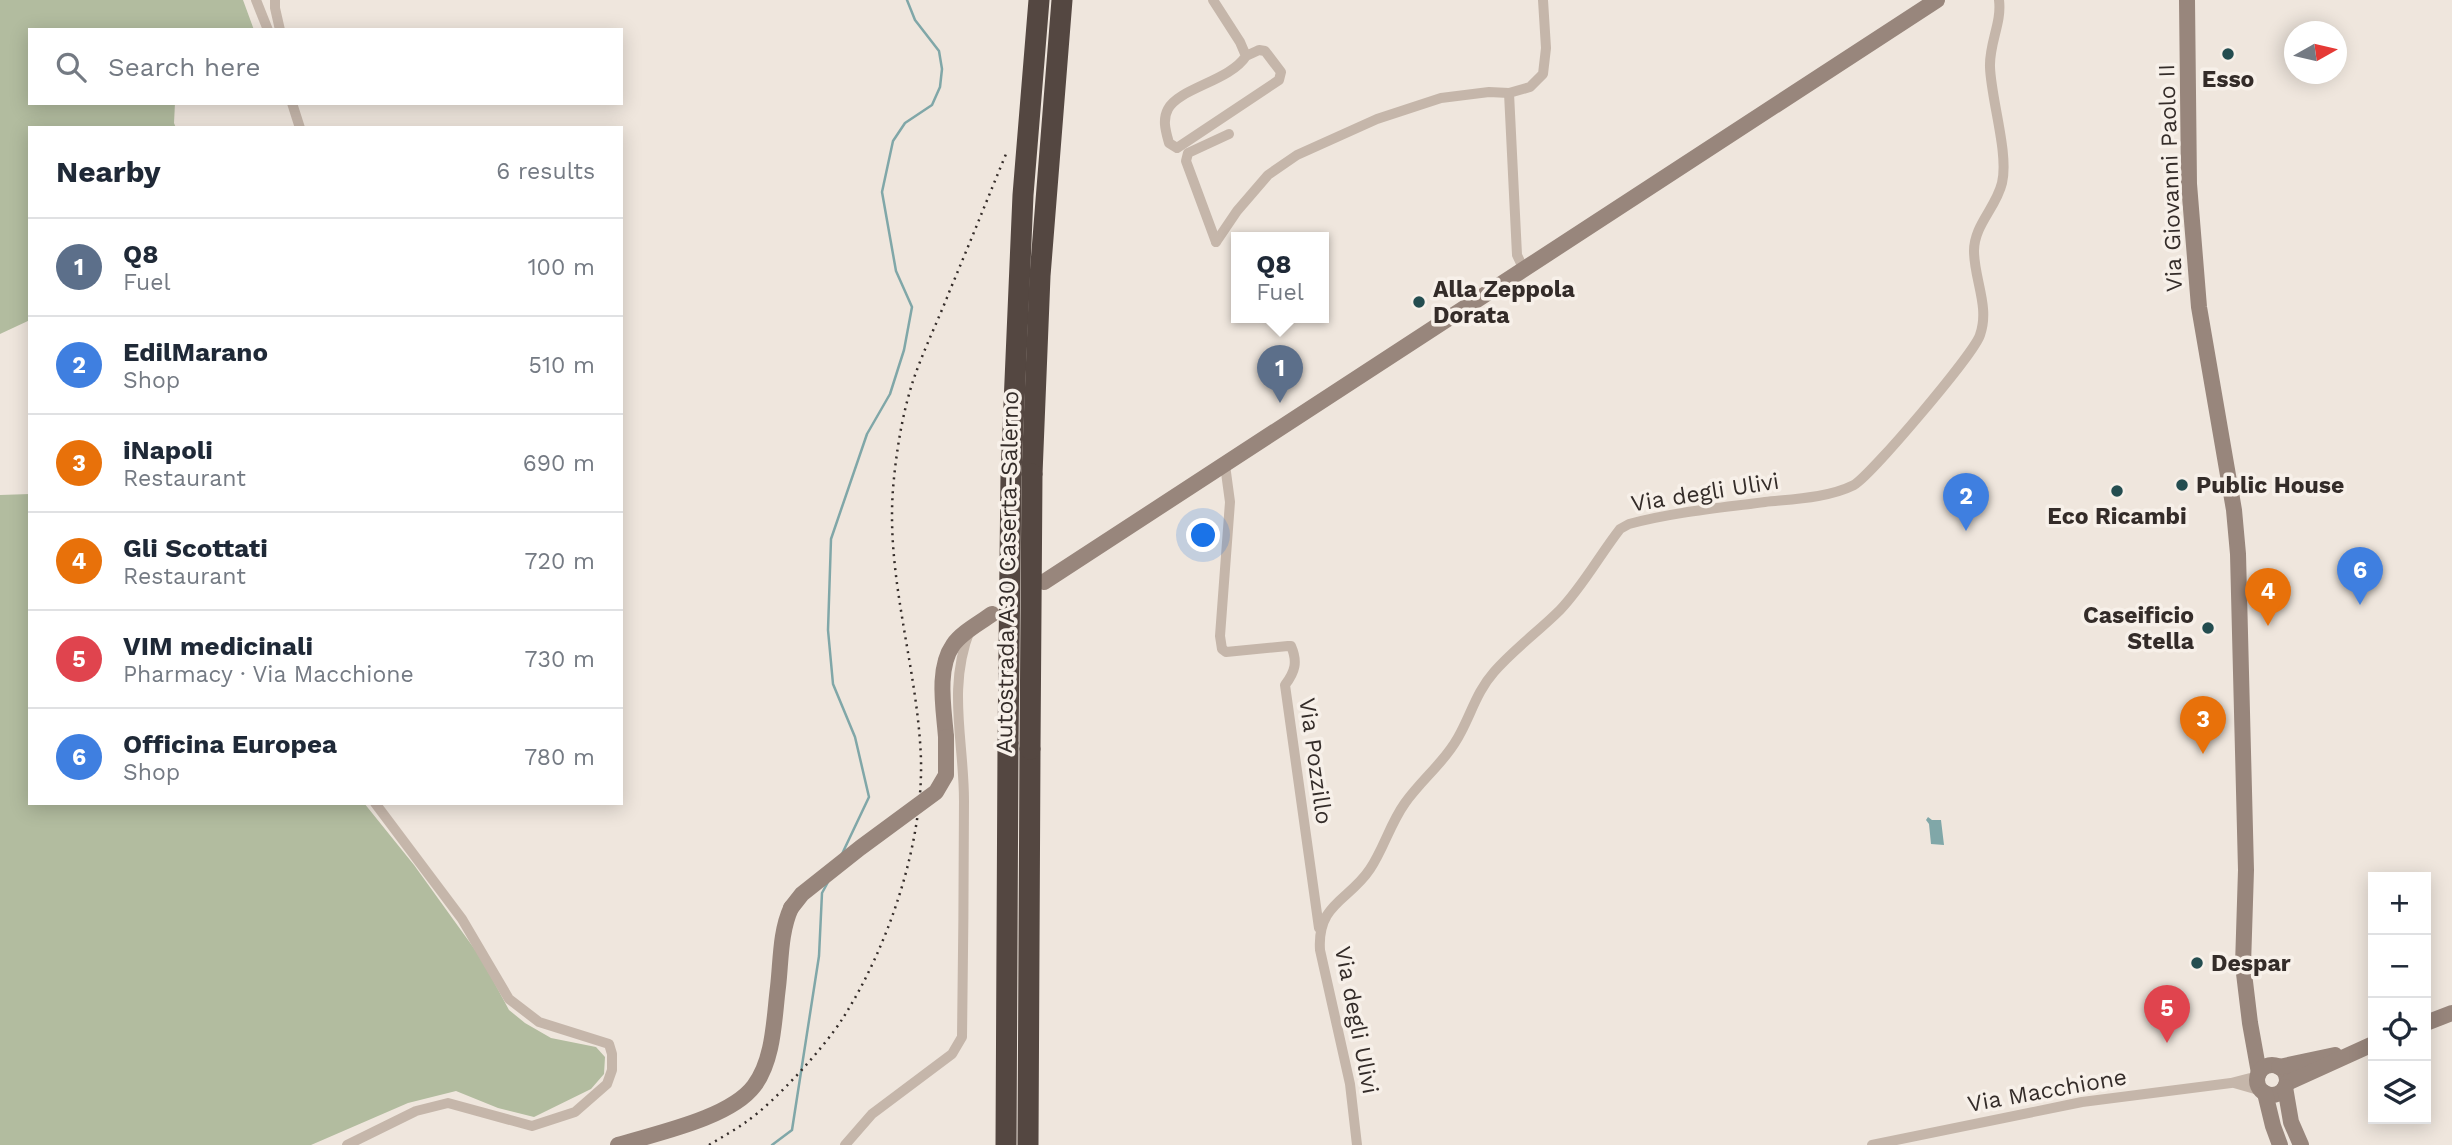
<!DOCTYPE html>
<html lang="en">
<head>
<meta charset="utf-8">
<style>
  :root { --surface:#fff; --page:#f2f2f3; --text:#1f2937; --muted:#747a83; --line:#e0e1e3; --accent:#7c3aed }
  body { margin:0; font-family:"Work Sans",sans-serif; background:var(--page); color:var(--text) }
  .controls { position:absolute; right:21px; bottom:21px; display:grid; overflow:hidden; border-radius:0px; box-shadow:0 4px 18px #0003 }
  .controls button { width:63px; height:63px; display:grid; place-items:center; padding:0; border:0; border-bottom:2px solid var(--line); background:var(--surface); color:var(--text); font:35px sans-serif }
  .compass { position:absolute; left:2284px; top:21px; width:63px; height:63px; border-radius:50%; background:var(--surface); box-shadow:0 4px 18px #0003; rotate:82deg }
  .you { position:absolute; left:1204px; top:536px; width:24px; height:24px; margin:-18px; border:5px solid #fff; border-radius:50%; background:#1a73e8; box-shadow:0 0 0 10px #1a73e833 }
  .badge { display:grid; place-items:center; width:46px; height:46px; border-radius:50%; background:var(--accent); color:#fff; font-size:23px; font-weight:700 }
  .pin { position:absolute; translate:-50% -58px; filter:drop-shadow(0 2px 4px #0008) }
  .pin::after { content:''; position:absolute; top:37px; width:24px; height:21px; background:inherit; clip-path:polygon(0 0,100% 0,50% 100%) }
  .popup { position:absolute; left:1231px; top:232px; width:98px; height:91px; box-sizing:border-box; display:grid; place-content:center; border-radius:0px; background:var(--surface); filter:drop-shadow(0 2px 5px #0005); font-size:23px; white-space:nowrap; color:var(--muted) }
  .popup b { font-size:26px; color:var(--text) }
  .popup::after { content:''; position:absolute; left:50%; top:100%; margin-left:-14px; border:14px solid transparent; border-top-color:var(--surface) }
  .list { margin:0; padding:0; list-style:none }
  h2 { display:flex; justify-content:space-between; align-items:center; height:91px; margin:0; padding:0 28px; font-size:30px }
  h2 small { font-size:23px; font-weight:400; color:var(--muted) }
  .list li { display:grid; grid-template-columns:46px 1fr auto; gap:21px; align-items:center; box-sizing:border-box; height:98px; padding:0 28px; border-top:2px solid var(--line) }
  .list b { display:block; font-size:26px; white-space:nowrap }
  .list p { margin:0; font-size:23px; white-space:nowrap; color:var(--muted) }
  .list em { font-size:23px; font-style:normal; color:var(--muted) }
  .icon { flex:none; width:38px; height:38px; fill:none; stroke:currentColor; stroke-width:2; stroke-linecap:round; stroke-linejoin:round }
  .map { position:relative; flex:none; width:2452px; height:1145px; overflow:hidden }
  .search { position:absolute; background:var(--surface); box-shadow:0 4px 18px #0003; left:28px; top:28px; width:595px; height:77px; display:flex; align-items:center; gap:18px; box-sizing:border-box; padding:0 24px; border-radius:0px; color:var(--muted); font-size:26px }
  .panel { position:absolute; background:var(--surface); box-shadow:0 4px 18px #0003; left:28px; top:126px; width:595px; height:679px; border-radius:0px }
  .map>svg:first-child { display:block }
</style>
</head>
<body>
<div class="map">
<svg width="2452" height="1145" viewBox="0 0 2452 1145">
  <rect width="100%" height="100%" fill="#efe6dd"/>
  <g fill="#b2bc9f">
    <polygon points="0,0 243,0 254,30 30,30 30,103 175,103 174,123 176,128 30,128 30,320 0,334"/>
    <polygon points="30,494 30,803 364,803 414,865 481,958 509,1010 525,1023 551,1038 596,1047 605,1057 604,1074 591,1089 534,1117 498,1108 456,1091 408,1103 311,1145 0,1145 0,495"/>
  </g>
  <polygon fill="#80a7a8" points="1928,817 1932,820 1941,820 1944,845 1931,844 1929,824 1926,820"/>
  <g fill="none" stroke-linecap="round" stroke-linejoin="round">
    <g stroke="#80a7a8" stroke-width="2.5">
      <polyline points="842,854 869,797 855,737 833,684 828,630 831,539 867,434 890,394 904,350 912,307 896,271 882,192 893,141 905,123 932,105 940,87 942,69 939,51 915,20 907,0"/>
      <polyline points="772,1145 792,1130 819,956 822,893 828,882"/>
    </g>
    <g stroke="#c5b6aa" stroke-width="10">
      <polyline points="256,0 268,30"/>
      <polyline points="275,0 275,8 280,30"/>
      <path d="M1213 0 1240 42 1246 56C1230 81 1179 88 1168 109 1162 120 1166 132 1169 143L1177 148 1279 80 1281 72 1265 51 1259 50 1246 56"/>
      <polyline points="292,103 300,128"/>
      <polyline points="1216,242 1237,211 1268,175 1297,155 1377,119 1441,98 1489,92 1509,93"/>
      <polyline points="1216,242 1186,161 1188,153 1229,134"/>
      <polyline points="1524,270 1517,255 1509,93 1530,87 1543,74 1546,48 1543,0"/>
      <path d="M1225 465 1230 502 1220 636 1222 649 1226 652 1288 646H1291C1298 662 1295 672 1285 685L1319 928"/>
      <polyline points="2234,1083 2262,1091"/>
      <polyline points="347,1145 416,1111 448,1103 532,1126 575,1112 607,1084 612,1070 612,1054 609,1044 539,1022 509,999 462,919 375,803"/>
      <path d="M845 1145 872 1114 952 1054 962 1037C963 959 964 879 964 801 964 741 947 688 970 630"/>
      <path d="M1357 1145 1350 1084 1320 950C1317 903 1349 901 1370 869 1384 848 1390 824 1405 803 1423 778 1447 760 1461 732 1472 711 1478 690 1494 672 1514 649 1539 631 1560 610 1583 586 1599 556 1620 529L1629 524C1674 512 1720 508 1765 502 1793 499 1828 498 1854 485 1871 475 1974 354 1980 335 1990 307 1974 279 1974 251 1974 225 1996 208 2002 183 2009 154 1991 99 1990 67 1989 43 2002 23 1999 0"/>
      <polyline points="1872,1145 2082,1102 2231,1083 2258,1076"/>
    </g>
    <g stroke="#98867c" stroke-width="16">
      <polyline points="2187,0 2189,184 2199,307 2234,510 2238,554 2246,870 2243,965 2250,1023 2259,1073"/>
      <polyline points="1044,582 1937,0"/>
      <path d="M946 737C944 710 936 669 953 645 962 632 980 623 992 614"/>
      <polyline points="2426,1023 2452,1013"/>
      <circle cx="2272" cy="1080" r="15"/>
      <polyline points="2279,1067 2335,1055"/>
      <polyline points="2287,1083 2373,1044"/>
      <polyline points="2285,1087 2291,1122 2301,1145"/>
      <polyline points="2265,1093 2273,1126 2280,1145"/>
      <path d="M618 1145C657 1133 730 1118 754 1086 774 1060 774 1018 778 987 781 962 780 932 791 908"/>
    </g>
    <g stroke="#544741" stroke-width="21">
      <polyline points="1011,474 1023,195 1039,0"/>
      <polyline points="1032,474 1040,276 1062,0"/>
      <polyline points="1006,1145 1008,743"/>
      <polyline points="1028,1145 1030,749"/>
    </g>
    <path stroke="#342c29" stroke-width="2.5" stroke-dasharray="2 5" stroke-linecap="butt" d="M709 1145C722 1137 735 1130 746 1122 776 1101 823 1049 843 1018 888 947 923 845 921 760 918 669 886 580 893 489 896 453 902 415 913 381 923 351 938 321 950 290 969 245 987 200 1006 154"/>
    <polyline stroke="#98867c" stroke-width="16" points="791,908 802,894 860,848 936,792 946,775 946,737"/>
    <g stroke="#544741" stroke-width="21">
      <polyline points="1008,743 1011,474"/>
      <polyline points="1030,749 1032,474"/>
    </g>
  </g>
  <g fill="#244d50" stroke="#f7f0e9" stroke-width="2.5">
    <circle cx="2228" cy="54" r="7"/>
    <circle cx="1419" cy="302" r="7"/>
    <circle cx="2182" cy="485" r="7"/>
    <circle cx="2117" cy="491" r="7"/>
    <circle cx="2208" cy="628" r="7"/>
    <circle cx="2197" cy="963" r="7"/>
  </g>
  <g text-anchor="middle" stroke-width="7" stroke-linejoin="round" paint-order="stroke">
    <g font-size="23" font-weight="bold" fill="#342c29" stroke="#f7f0e9" text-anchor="start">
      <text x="2228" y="87" text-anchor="middle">Esso</text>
      <text x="1433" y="297">Alla Zeppola<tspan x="1433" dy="26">Dorata</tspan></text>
      <text x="2196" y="493">Public House</text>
      <text x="2117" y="524" text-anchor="middle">Eco Ricambi</text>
      <text x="2194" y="623" text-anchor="end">Caseificio<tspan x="2194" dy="26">Stella</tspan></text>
      <text x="2211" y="971">Despar</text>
    </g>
    <g font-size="23" fill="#342c29" stroke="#f7f0e9">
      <text transform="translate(2170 178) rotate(-92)" y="8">Via Giovanni Paolo II</text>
      <text transform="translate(1705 492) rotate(-9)" y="8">Via degli Ulivi</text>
      <text transform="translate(1007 572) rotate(-89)" y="8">Autostrada A30 Caserta-Salerno</text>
      <text transform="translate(1316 761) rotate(82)" y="8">Via Pozzillo</text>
      <text transform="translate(1357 1020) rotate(79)" y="8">Via degli Ulivi</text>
      <text transform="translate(2047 1090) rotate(-10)" y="8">Via Macchione</text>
    </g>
  </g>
</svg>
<div class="controls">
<button>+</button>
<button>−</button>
<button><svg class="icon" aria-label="locate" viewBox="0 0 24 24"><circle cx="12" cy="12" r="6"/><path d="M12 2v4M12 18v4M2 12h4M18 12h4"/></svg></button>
<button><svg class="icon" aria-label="layers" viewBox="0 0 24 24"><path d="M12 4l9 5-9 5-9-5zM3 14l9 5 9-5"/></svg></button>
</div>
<svg class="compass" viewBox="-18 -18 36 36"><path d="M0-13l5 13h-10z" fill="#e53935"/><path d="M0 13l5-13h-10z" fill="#747a83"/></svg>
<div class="you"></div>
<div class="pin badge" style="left:1280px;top:403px;background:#5c6f8a">1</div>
<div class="popup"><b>Q8</b>Fuel</div>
<div class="pin badge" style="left:1966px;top:531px;background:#3f7fe0">2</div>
<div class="pin badge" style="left:2203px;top:754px;background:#e8710a">3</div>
<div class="pin badge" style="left:2268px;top:626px;background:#e8710a">4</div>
<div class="pin badge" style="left:2167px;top:1043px;background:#e0444e">5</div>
<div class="pin badge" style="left:2360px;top:605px;background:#3f7fe0">6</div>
<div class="search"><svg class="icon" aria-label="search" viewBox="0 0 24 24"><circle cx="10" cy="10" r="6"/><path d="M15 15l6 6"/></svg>Search here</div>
<section class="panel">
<h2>Nearby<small>6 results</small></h2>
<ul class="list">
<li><span class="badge" style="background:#5c6f8a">1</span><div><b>Q8</b><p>Fuel</p></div><em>100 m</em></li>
<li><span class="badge" style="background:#3f7fe0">2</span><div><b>EdilMarano</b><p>Shop</p></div><em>510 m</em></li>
<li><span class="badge" style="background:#e8710a">3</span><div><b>iNapoli</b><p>Restaurant</p></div><em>690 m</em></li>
<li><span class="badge" style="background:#e8710a">4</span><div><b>Gli Scottati</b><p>Restaurant</p></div><em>720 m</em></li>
<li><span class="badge" style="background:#e0444e">5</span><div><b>VIM medicinali</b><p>Pharmacy · Via Macchione</p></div><em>730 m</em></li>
<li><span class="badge" style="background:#3f7fe0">6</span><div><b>Officina Europea</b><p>Shop</p></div><em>780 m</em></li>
</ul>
</section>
</div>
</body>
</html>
